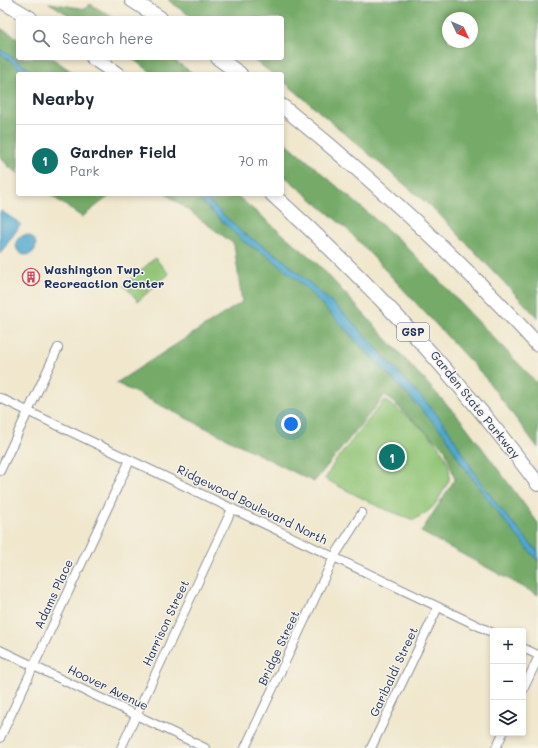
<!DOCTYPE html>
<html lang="en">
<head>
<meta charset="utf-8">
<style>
  :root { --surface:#fff; --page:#f6f6f7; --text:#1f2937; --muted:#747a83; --line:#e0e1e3; --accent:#0f766e }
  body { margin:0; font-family:Mali,sans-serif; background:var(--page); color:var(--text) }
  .controls { position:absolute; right:12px; bottom:12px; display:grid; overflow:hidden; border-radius:4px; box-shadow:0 2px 6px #0003 }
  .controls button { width:36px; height:36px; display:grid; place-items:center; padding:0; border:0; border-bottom:1px solid var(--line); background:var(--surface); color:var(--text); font:20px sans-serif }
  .compass { position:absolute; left:442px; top:12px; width:36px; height:36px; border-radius:50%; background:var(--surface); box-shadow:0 2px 6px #0003; rotate:134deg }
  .you { position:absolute; left:291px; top:424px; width:14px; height:14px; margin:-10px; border:3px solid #fff; border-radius:50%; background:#1a73e8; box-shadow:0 0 0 6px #1a73e833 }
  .badge { display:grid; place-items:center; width:26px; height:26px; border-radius:50%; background:var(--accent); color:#fff; font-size:13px; font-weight:700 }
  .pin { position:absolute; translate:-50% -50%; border:2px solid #fff; box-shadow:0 1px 4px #0006 }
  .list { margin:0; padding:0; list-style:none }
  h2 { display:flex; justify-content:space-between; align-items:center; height:52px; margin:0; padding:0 16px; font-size:17px }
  h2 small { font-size:13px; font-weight:400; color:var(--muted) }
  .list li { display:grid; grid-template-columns:26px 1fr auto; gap:12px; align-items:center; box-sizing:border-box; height:72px; padding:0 16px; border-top:1px solid var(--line) }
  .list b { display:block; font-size:15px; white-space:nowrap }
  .list p { margin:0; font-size:13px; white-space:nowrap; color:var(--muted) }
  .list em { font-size:13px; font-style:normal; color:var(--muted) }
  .icon { flex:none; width:22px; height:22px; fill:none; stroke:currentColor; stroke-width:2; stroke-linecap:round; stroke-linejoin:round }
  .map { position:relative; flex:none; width:538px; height:748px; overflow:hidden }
  .search { position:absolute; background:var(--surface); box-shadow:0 2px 6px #0003; left:16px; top:16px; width:268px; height:44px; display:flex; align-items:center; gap:10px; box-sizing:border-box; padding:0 14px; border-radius:4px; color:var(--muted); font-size:15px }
  .panel { position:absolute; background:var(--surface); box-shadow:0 2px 6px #0003; left:16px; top:72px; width:268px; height:124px; border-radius:4px }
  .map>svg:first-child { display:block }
</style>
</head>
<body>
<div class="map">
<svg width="538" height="748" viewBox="0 0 538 748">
  <rect width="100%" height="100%" fill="#f7f3e8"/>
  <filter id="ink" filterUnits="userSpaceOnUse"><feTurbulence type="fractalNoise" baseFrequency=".025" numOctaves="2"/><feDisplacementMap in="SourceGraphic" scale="8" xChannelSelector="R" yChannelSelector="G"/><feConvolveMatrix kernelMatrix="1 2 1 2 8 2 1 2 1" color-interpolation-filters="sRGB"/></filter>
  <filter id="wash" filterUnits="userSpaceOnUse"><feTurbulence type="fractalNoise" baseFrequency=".012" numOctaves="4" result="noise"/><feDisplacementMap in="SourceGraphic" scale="16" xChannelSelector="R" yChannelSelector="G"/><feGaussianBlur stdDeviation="0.9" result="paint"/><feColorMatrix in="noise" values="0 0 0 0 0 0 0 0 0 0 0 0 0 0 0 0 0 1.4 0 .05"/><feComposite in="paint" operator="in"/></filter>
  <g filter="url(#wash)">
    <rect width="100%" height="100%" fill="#f0e7cd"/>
    <g fill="#90c476" stroke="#567a6a">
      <polygon points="155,258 169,274 138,301 124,285"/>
      <path d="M384 400C406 415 456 448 449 480 448 483 445 487 443 491 435 507 430 511 414 520L379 507 325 479 334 463Z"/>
    </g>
    <g fill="#74aa67" stroke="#486c62" fill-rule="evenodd">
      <path d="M168 0H538V318L437 212 282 80V74H273L251 58H282V18H193ZM448 18H472V42H448Z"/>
      <polygon points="49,3 86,9 90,4 114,18 74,18"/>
      <polygon points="0,28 18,38 18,58 52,58 75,74 18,74 18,173 8,166 0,156"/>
      <polygon points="131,58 171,58 194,74 154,74"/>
      <polygon points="282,139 405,245 538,384 538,448 484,376 348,230 282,174"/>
      <polygon points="49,194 112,194 82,217"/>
      <polygon points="166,194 235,194 317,263 462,421 538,523 538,595 421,532 455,479 445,449 385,395 314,482 116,383 242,302 234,244"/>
    </g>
    <g fill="#4fa7cc" stroke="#356b95">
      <polygon points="0,49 36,74 27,74 0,53"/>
      <polygon points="193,194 201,194 243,233 280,257 346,315 434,411 448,429 479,480 498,506 538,552 538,561 500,516 461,463 445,435 420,408 301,283 269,257 244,242"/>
      <polygon points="1,211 21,224 0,254 0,213"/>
      <circle cx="26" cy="245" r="10"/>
    </g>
  </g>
  <g filter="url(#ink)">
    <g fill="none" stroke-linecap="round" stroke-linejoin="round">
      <defs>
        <g id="street">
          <polyline points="0,398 493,633"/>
          <polyline points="0,471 58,348"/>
          <polyline points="523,648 538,655"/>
          <polyline points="0,650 205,748"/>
          <polyline points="523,690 538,658"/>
          <polyline points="0,738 130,460"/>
          <polyline points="121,748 232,509"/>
          <polyline points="245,748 334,557 362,513"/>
          <polyline points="371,748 438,607"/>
          <polyline points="496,748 503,733"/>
        </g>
        <g id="highway">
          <polyline points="0,0 30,18"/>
          <polyline points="132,0 160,18"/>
          <polyline points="93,58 117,74"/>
          <polyline points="218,58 240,74"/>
          <path d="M282 106C373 179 459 259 538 345"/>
          <path d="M272 194C372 284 457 376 538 484"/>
        </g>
      </defs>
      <use href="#street" stroke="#868b96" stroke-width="10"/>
      <use href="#highway" stroke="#868b96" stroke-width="16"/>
      <use href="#street" stroke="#fff" stroke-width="8"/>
      <use href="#highway" stroke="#fff" stroke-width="14"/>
    </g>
  </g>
  <defs>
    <symbol id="building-ring" viewBox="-11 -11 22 22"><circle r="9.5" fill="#f7f3e8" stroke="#d1495b" stroke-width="1.5"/><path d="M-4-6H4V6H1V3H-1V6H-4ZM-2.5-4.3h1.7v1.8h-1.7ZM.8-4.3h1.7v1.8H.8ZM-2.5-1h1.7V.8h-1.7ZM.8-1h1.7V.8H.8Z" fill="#d1495b"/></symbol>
  </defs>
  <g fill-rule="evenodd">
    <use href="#building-ring" x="21" y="267" width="20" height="20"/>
  </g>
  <g text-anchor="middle" stroke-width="3" stroke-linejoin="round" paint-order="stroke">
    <rect fill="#f7f3e8" stroke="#5d6a87" stroke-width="1" x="397" y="323" width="32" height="18" rx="3"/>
    <g font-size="11" font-weight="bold" fill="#1b2f5e">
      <text x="413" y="336">GSP</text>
    </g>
    <g font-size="12" font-weight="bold" fill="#1b2f5e" stroke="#f7f3e8" text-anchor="start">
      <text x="44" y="274">Washington Twp.<tspan x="44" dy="14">Recreaction Center</tspan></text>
    </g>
    <g font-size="12" fill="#1b2f5e" stroke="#f7f3e8">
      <text transform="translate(475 405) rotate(51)" y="4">Garden State Parkway</text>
      <text transform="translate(252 505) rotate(26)" y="4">Ridgewood Boulevard North</text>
      <text transform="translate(54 594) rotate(-65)" y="4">Adams Place</text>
      <text transform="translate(166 623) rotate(-65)" y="4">Harrison Street</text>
      <text transform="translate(279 648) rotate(-65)" y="4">Bridge Street</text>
      <text transform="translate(394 672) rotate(-65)" y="4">Garibaldi Street</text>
      <text transform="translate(108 688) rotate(26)" y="4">Hoover Avenue</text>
    </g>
  </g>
</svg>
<div class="controls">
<button>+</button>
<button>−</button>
<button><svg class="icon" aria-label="layers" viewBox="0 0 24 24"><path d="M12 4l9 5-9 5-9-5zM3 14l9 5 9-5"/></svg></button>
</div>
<svg class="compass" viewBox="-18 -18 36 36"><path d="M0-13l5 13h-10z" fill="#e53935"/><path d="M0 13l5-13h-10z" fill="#747a83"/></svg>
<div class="you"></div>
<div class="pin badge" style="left:392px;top:457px">1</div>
<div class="search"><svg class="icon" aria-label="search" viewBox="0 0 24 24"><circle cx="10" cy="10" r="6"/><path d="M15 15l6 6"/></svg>Search here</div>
<section class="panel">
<h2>Nearby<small></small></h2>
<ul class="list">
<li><span class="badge">1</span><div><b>Gardner Field</b><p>Park</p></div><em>70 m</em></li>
</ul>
</section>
</div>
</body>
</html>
